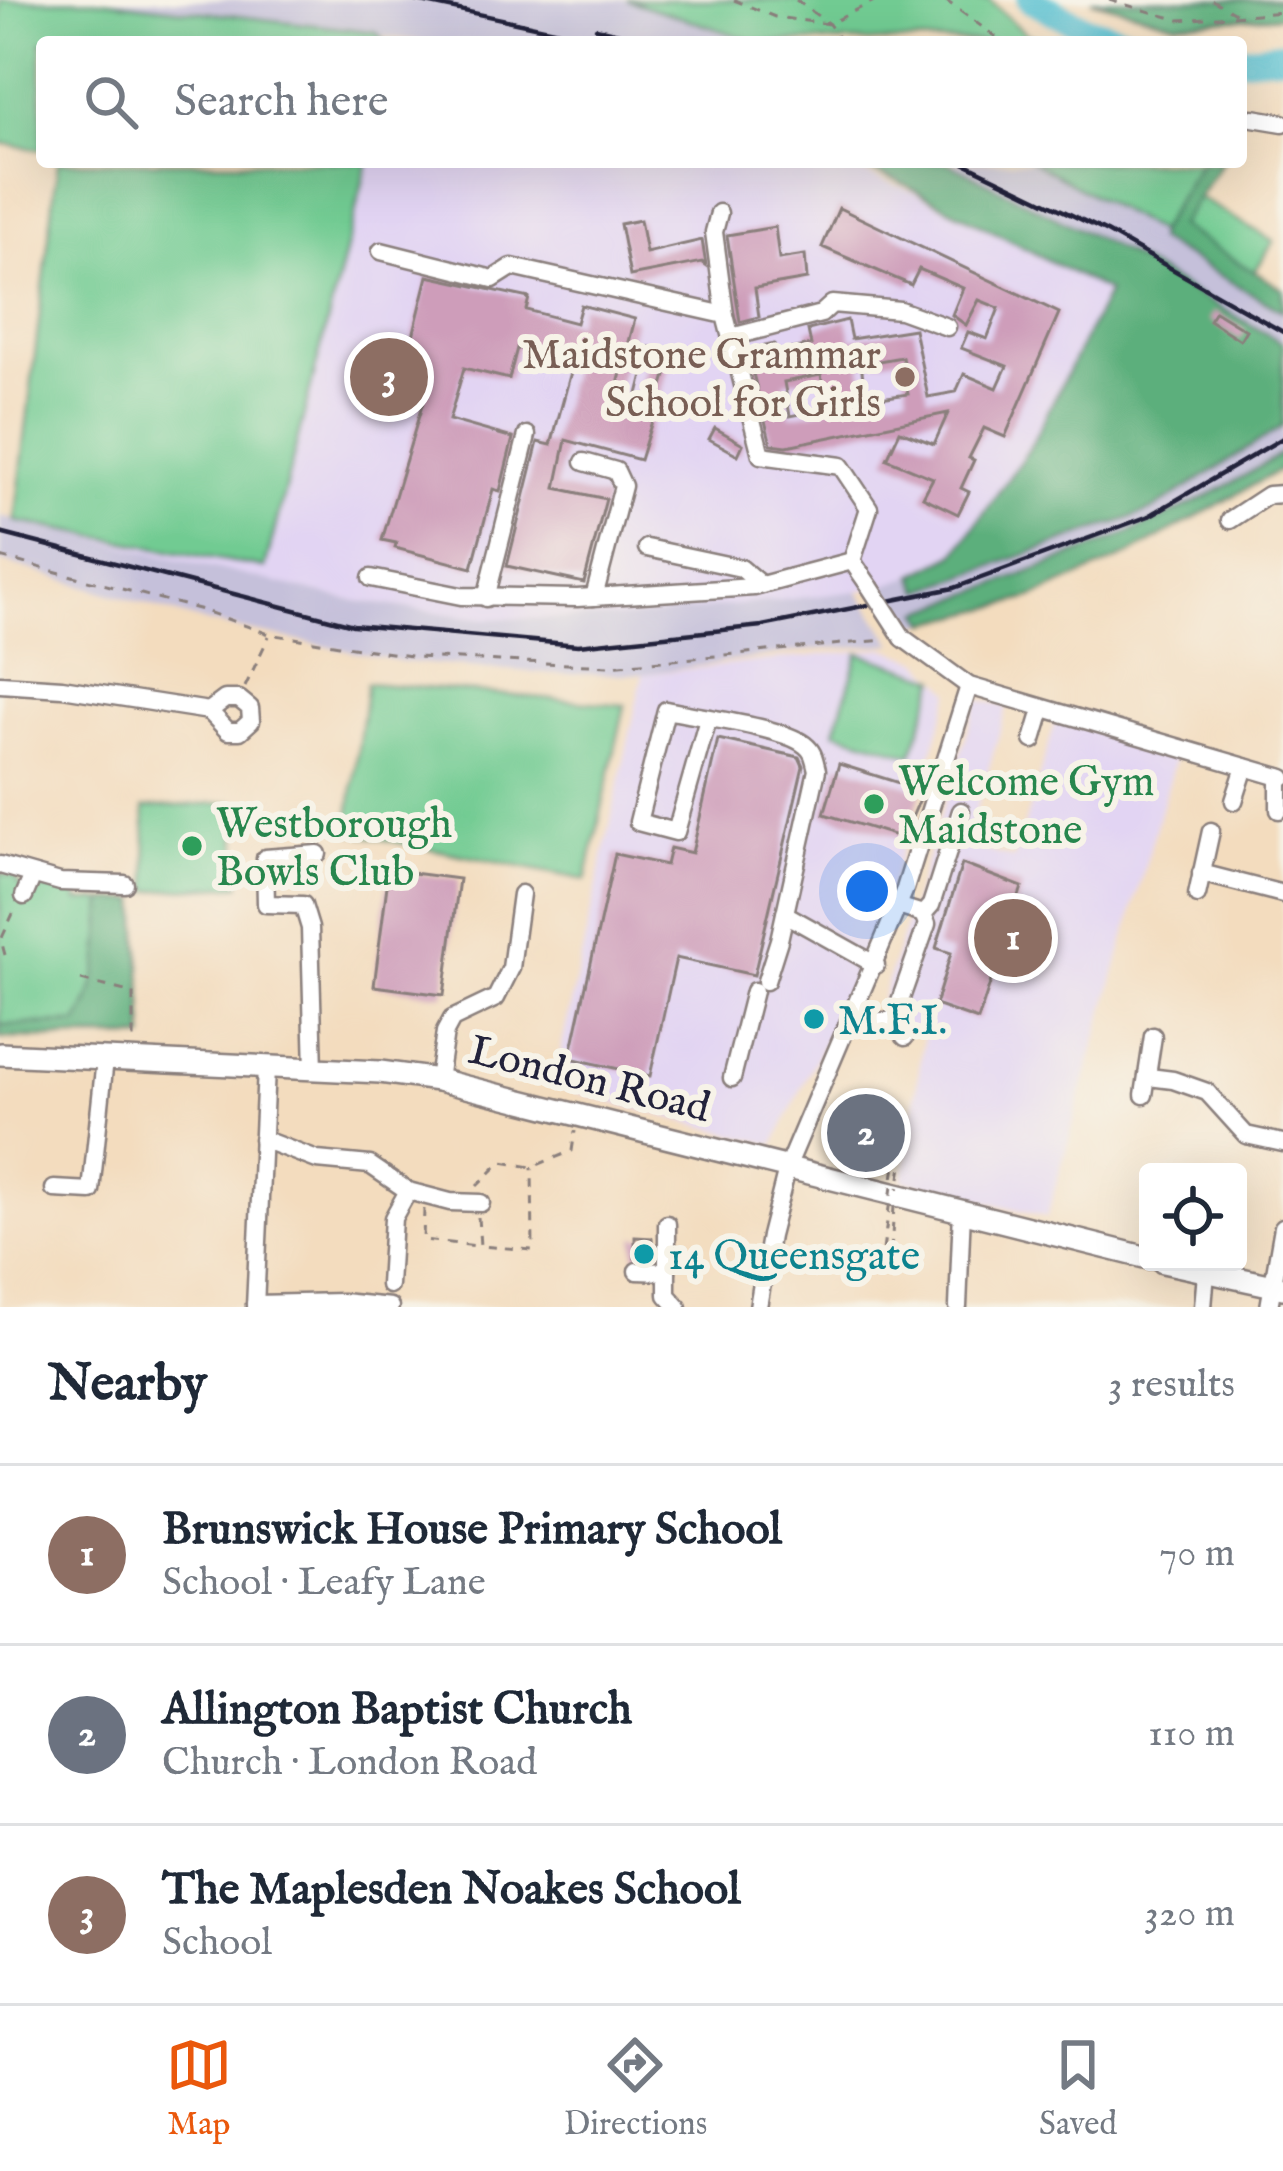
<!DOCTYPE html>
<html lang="en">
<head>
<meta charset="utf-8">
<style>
  :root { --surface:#fff; --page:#f6f6f7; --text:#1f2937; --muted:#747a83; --line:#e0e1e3; --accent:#ea580c }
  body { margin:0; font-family:"IM FELL English",serif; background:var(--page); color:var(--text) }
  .controls { position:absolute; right:36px; bottom:36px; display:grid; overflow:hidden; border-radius:12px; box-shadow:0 12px 48px #0002 }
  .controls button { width:108px; height:108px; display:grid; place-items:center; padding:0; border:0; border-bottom:3px solid var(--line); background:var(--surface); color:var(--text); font:60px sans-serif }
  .you { position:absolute; left:867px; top:891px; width:42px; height:42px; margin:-30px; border:9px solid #fff; border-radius:50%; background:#1a73e8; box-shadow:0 0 0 18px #1a73e833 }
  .badge { display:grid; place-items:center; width:78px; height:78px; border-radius:50%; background:var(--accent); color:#fff; font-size:39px; font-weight:700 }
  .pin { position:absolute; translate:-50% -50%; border:6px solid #fff; box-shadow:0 3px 12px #0006 }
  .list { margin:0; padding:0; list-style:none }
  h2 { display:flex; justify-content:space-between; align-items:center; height:156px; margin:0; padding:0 48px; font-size:51px }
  h2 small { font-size:39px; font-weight:400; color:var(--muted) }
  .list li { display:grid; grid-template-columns:78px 1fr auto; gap:36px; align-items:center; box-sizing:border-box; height:180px; padding:0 48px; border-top:3px solid var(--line) }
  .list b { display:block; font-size:45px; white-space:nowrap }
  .list p { margin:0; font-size:39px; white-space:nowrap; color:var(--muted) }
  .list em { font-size:39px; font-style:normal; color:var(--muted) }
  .icon { flex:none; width:66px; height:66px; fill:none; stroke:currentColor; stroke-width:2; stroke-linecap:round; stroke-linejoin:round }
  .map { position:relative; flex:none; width:1283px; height:1307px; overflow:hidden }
  .search { position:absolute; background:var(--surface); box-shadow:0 12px 48px #0002; left:36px; right:36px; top:36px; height:132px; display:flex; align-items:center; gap:30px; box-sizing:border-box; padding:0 42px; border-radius:12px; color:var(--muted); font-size:45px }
  .sheet { height:696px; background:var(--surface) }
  nav { display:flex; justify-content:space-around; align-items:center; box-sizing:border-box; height:168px; border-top:3px solid var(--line); background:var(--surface); font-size:33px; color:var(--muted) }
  nav a { display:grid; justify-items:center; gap:6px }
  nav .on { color:var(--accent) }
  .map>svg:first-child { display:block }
</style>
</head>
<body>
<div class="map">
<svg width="1283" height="1307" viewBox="0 0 1283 1307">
  <rect width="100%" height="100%" fill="#f7f3e8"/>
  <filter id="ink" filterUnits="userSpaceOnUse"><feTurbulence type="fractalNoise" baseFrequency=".00833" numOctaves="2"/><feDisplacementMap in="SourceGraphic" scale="24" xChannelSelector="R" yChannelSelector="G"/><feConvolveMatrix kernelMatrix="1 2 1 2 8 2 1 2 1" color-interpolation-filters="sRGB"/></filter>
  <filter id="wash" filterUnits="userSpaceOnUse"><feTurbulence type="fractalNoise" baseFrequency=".004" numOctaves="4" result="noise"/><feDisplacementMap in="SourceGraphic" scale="48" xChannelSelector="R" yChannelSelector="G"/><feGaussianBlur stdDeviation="2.7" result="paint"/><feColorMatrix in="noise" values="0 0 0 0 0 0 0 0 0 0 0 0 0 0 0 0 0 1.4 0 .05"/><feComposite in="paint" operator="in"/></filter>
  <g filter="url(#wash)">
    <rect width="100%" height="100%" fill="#f3dcbe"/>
    <g fill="#e2d4f3">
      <polygon points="58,162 833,162 916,193 1108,292 1029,449 954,554 898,583 844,594 628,618 484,619 343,599 15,521"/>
      <polygon points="884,648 921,661 951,692 873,941 774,1145 553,1086 643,674"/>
      <polygon points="978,699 1007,707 966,844 1014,859 1056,720 1177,751 1047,1217 903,1180 924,1036 876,1017"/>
    </g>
    <g fill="#c5c0da">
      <polygon points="92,0 627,0 766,42 429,42"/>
      <polygon points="847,162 1033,162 1283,300 1283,468 1129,555 1032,598 910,627 884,586 1028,535 1108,292 896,180"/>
      <polygon points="0,516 343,599 484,619 628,618 858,591 894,644 811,650 643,674 560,674 404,662 204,622 0,561"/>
    </g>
    <g fill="#71cb92" stroke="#4a7666" stroke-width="3">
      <polygon points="0,0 96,0 376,32 385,42 42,42 42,150 0,143"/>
      <polygon points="627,0 989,0 1026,34 1054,42 757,42"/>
      <polygon points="58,162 368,162 265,568 15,521"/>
      <polygon points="1033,162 1200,162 1158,232"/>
      <polygon points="1196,196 1274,241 1254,273 1179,226"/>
      <polygon points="859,653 937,678 912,755 835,731"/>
      <polygon points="367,683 625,705 586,880 347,832"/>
      <polygon points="234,802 240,885 149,891 144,808"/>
      <path d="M0 872 15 877 20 886C41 891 53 885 77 890L78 901 137 900 145 1038H0Z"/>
    </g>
    <g fill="#5caf7c" stroke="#3f685c" stroke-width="3">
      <polygon points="1091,0 1283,0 1283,16 1175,23"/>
      <polygon points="847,162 947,162 1108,244 1283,343 1283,426 1151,511 921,591 914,575 955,554 1029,449 1108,292 896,180"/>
      <polygon points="1200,162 1222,162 1179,226 1283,289 1283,311 1157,240 1158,232"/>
      <path d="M1283 452V468L1129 555 1032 598 928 623 921 612C1046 566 1171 526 1283 452Z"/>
      <path d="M137 900 145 1038H0V1025L77 1023C101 989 101 941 103 901Z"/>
    </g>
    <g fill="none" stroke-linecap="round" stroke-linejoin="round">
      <g stroke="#55c0d1" stroke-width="27">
        <polyline points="1030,0 1088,29 1135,42"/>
        <polyline points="1241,58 1283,54"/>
      </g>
    </g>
    <g id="blocks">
      <g fill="#ce9dba" fill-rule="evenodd">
        <path d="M839 208 1059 313 1005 437 984 428 969 458 974 460 961 488 969 492 958 514 923 497 933 478 887 459 900 431 934 444 948 413 787 446 771 444 747 350 774 344 775 352 811 345 808 330 847 320 851 339 914 329 928 397 956 392 964 374 997 388 1007 366 961 348 968 332 987 339 999 308 979 300 966 325 952 315 963 288 919 269 911 285 822 247ZM902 357 908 394 866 400 861 364ZM821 375 827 409 790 416 784 382Z"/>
        <polygon points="640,220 646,253 702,240 706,265 702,262 630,276 620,224"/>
        <polygon points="775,227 779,259 805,255 807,279 755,288 759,317 740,322 727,235"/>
        <polygon points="428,276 529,298 526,310 576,323 581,305 635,319 616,392 637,398 650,347 673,353 640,460 566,440 556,488 606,499 584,583 507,566 538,442 551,445 574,361 547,354 517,348 509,379 464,368 449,420 513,438 500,491 493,489 472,568 395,548 396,543 382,540 424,399 399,392"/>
        <polygon points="1215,311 1246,330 1240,340 1209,320"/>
        <polygon points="715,428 743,444 738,455 709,439"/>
        <polygon points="718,739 799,757 803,766 754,975 676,958 650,1076 570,1058 615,854 666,865 670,848 692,853"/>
        <polygon points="839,764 918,789 917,792 922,794 903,838 824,814"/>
        <polygon points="962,864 1022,887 978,1020 935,1005 951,953 936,948"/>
        <polygon points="389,870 459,879 444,995 374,986"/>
        <polygon points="635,1237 652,1238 654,1259 635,1258"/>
      </g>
    </g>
  </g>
  <g filter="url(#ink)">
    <use href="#blocks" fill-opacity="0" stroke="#8a7f7c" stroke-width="3"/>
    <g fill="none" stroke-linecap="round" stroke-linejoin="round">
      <defs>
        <g id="minor">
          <polyline points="1253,118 1283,123"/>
          <polyline points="719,213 714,232 725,315"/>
          <polyline points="381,251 493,279 512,267 725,315 761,455 841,466 869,508 852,561"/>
          <polyline points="731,337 821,314 832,304 900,310 947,327"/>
          <polyline points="584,462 616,471 623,486 594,597"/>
          <polyline points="1230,520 1268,495 1283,494"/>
          <polyline points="647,548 741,568 761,585"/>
          <polyline points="371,578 461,596 577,598 754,587 852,561 870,587"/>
          <polyline points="486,598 527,435"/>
          <polyline points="903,638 969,686 1283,778"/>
          <polyline points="0,684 62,688 209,711"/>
          <polygon points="225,699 239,699 250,708 251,721 240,731 228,731 209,711"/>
          <path d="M708 719 676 832 638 822 666 710C698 717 783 727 805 745 814 752 814 759 817 770L779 940 766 981"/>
          <polyline points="1033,740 1042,710"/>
          <polyline points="1279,777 1279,810"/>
          <polyline points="1234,801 1245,767"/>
          <polyline points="0,865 60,882 125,884"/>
          <polyline points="1201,873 1283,894"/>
          <polyline points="1197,895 1211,831"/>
          <polyline points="24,896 33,875"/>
          <polyline points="785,914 876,965"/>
          <polyline points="923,914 931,905 961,811"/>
          <polyline points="851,1021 893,1021 905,1037"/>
          <polyline points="893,1021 927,924 923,914 898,906"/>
          <polyline points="314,1070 310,928 303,905 266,904 265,858 318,854"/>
          <polyline points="1149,1077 1173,1080 1207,1092 1246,1135 1283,1143"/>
          <polyline points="732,1078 754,991"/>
          <polyline points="438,1080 445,1032 452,1019 496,998 511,968 521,894"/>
          <polyline points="1144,1095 1153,1036"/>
          <polyline points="262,1139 317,1160 370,1165 408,1191 450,1202 481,1203"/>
          <polyline points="54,1189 91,1191 105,1059"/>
          <polyline points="667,1224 667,1295 678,1307"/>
          <polyline points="637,1271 667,1272"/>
          <polyline points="389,1285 393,1218 408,1191"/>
          <polyline points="255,1304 342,1302 390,1307"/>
          <polyline points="255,1307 266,1068"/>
          <polyline points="758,1307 770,1236 788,1165 905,889 969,686"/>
          <polyline points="958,1307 962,1210"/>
          <polyline points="1203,1307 1206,1273"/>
          <polyline points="1269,1307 1283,1227"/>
        </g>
        <g id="major">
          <polyline points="0,1054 380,1072 438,1080 1148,1258"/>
          <polyline points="1163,1262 1283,1288"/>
        </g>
      </defs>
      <use href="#minor" stroke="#8a7f7c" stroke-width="21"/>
      <use href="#major" stroke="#8a7f7c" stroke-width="26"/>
      <g stroke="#8a7f7c" stroke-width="3" stroke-dasharray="9 9" stroke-linecap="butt">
        <polyline points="734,0 775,17 829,24 876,0"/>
        <polyline points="796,0 829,24 841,42"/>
        <polyline points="945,0 1003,42"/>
        <polyline points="1109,0 1179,20 1283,12"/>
        <polyline points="1212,0 1242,17"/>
        <polyline points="0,557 202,610 269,634 416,657 609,666 884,640"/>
        <polyline points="245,687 269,636"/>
        <polyline points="5,955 1,940 16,907"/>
        <polyline points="81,980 133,993 133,1041"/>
        <polyline points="477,1186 501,1162 532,1167 572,1151 575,1131"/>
        <polyline points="424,1209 423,1240 478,1246"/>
        <polyline points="478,1217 480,1246 533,1250 532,1167"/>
      </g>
      <use href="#minor" stroke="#fff" stroke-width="16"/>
      <use href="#major" stroke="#fff" stroke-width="21"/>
      <g stroke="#22223b" stroke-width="4.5">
        <polyline points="412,0 610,42"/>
        <polyline points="596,28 659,42"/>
        <polyline points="962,162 1107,232 1283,332"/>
        <polyline points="0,533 353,625 578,645 762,626 954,588 1149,516 1283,438"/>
      </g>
      <defs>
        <polyline id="minor-bridge" points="870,587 903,638"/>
      </defs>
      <use href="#minor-bridge" stroke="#8a7f7c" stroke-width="21" stroke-linecap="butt"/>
      <polyline stroke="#8a7f7c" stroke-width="3" stroke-dasharray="9 9" stroke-linecap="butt" points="894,1206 891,1251 883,1250 896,1158 903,1161 898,1189"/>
      <use href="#minor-bridge" stroke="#fff" stroke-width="16"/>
    </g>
  </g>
  <circle fill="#8d6e63" stroke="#f7f3e8" stroke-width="4.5" cx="905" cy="377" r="12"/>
  <g fill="#2e9e5b" stroke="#f7f3e8" stroke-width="4.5">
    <circle cx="874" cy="804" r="12"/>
    <circle cx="192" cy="846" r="12"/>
  </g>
  <g fill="#0f9aa8" stroke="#f7f3e8" stroke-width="4.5">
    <circle cx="814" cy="1019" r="12"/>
    <circle cx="644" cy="1254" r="12"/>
  </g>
  <g text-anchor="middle" stroke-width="12" stroke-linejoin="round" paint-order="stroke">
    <g font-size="42" fill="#785e54" stroke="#f7f3e8" text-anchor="end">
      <text x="881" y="368">Maidstone Grammar<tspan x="881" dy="48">School for Girls</tspan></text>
    </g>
    <g font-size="42" fill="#27864d" stroke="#f7f3e8" text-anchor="start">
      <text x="898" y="795">Welcome Gym<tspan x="898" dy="48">Maidstone</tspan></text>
      <text x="216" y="837">Westborough<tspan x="216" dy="48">Bowls Club</tspan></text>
    </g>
    <g font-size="42" fill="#0d838f" stroke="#f7f3e8" text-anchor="start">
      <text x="838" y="1034">M.F.I.</text>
      <text x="668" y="1269">14 Queensgate</text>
    </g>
    <g font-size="42" fill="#22223b" stroke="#f7f3e8">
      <text transform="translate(590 1077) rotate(14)" y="15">London Road</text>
    </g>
  </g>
</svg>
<div class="controls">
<button><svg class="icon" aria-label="locate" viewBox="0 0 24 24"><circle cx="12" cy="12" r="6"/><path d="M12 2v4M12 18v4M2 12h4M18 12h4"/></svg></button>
</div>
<div class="you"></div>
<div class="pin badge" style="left:1013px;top:938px;background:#8d6e63">1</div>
<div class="pin badge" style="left:866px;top:1133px;background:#6b7280">2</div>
<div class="pin badge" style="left:389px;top:377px;background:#8d6e63">3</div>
<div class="search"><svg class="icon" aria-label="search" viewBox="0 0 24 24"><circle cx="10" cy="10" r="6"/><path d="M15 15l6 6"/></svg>Search here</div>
</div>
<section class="sheet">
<h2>Nearby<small>3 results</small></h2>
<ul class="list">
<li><span class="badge" style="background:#8d6e63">1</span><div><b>Brunswick House Primary School</b><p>School · Leafy Lane</p></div><em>70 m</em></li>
<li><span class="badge" style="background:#6b7280">2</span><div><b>Allington Baptist Church</b><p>Church · London Road</p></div><em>110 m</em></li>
<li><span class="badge" style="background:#8d6e63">3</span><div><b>The Maplesden Noakes School</b><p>School</p></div><em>320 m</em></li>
</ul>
</section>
<nav>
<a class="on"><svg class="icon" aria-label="map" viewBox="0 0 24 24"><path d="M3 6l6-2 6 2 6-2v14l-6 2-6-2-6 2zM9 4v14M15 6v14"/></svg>Map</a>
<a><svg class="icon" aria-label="directions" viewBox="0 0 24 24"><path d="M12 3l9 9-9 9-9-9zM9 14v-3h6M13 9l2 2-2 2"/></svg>Directions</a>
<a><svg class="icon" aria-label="saved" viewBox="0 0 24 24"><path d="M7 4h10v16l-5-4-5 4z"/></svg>Saved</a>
</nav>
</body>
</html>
